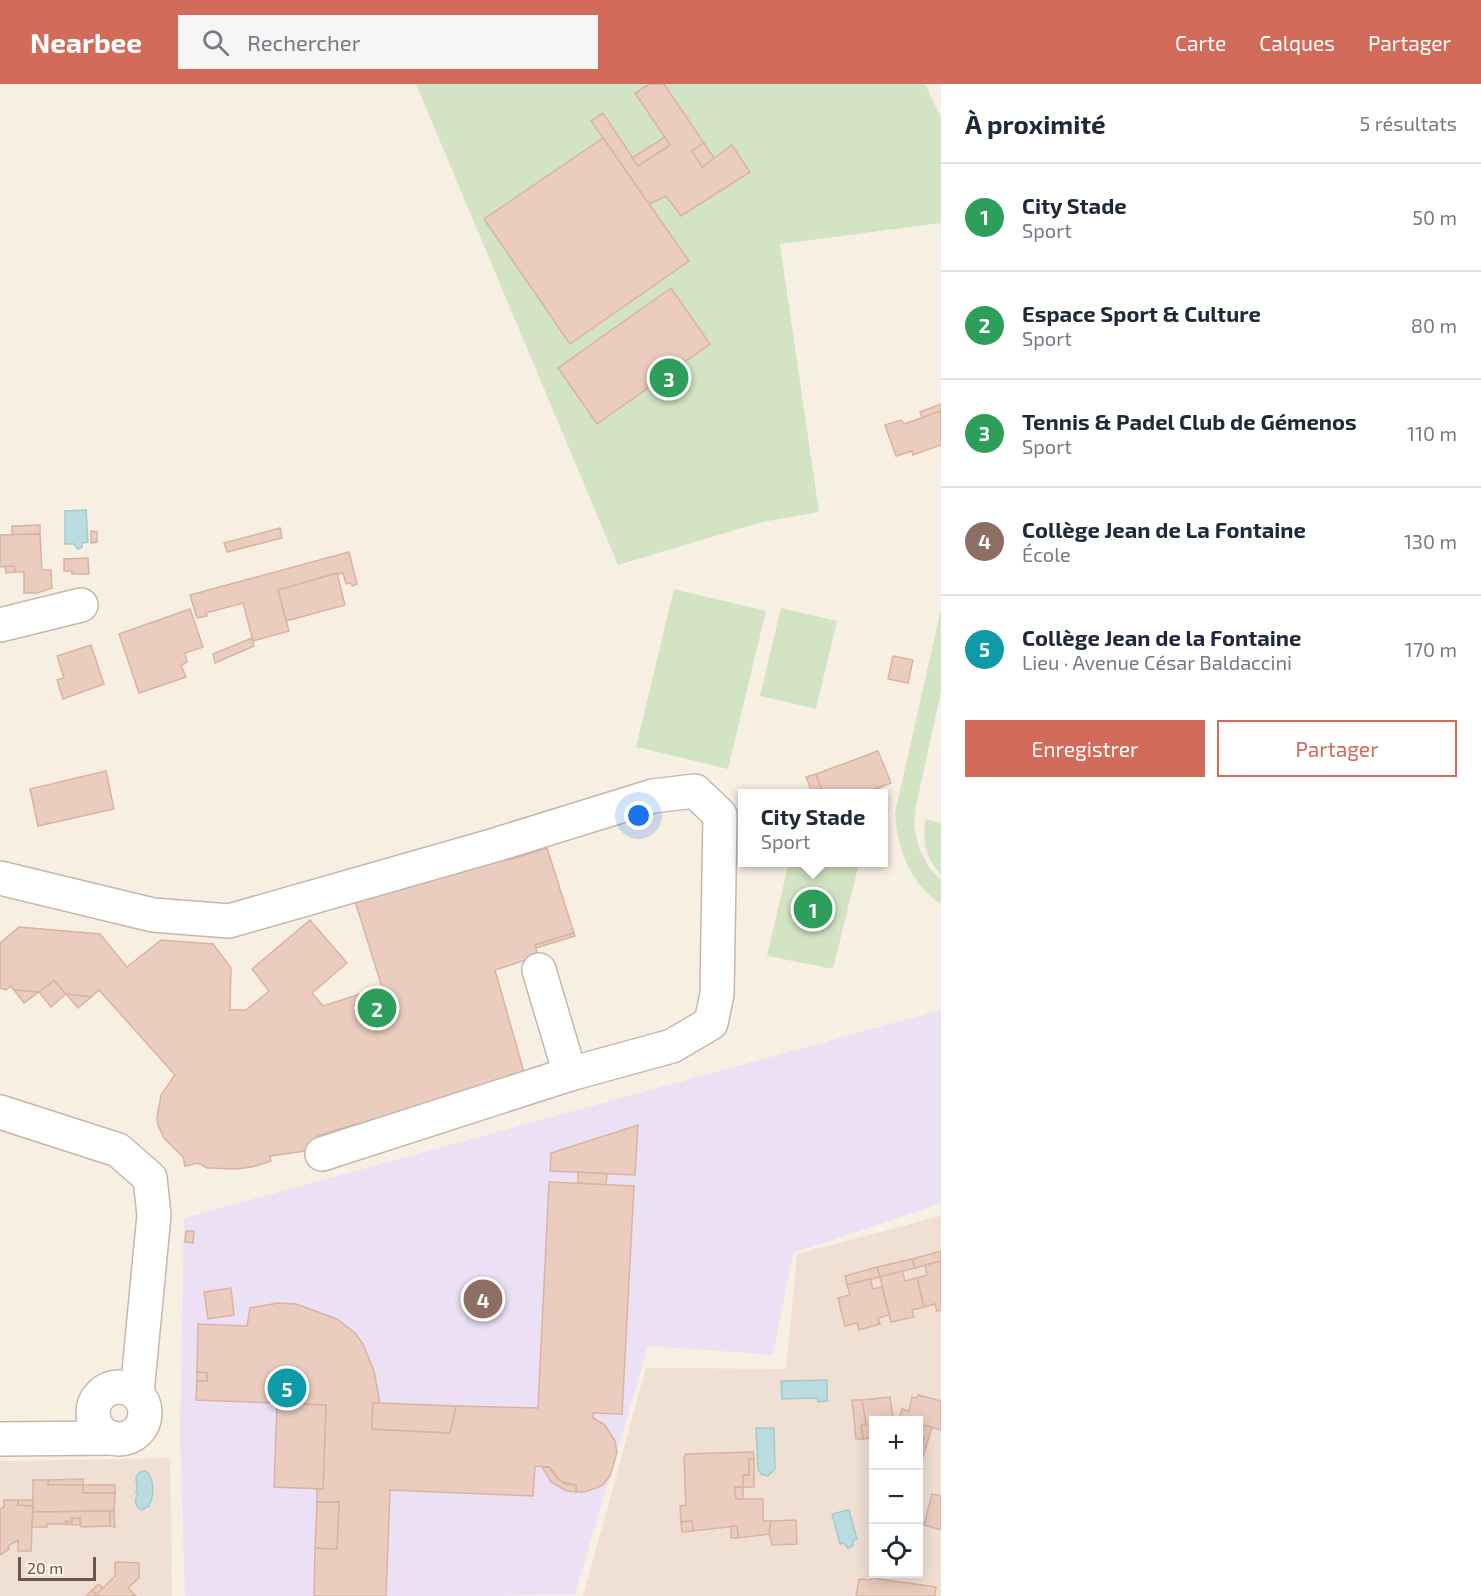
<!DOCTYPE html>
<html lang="fr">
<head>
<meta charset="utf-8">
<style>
  :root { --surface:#fff; --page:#f6f6f7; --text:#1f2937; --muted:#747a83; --line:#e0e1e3; --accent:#d26b59 }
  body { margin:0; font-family:"Exo 2",sans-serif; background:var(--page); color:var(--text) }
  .controls { position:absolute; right:18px; bottom:18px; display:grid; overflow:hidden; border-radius:0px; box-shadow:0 3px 15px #0003 }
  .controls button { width:54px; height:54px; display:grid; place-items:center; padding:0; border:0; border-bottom:2px solid var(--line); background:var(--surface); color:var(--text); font:30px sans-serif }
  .scale { position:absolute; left:18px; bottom:15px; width:78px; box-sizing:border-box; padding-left:6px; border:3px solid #6d564d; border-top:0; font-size:16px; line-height:21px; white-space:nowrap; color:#6d564d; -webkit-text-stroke:4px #fcf3e9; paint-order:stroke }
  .you { position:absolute; left:639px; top:732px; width:21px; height:21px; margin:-15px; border:4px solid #fff; border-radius:50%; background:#1a73e8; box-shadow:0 0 0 9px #1a73e833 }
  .badge { display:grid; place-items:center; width:39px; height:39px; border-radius:50%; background:var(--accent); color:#fff; font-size:20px; font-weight:700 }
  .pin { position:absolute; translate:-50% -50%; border:3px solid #fff; box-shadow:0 2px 6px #0006 }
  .popup { position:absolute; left:738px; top:705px; width:150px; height:78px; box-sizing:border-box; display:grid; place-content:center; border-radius:0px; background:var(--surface); filter:drop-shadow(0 2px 4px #0005); font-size:20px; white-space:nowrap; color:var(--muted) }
  .popup b { font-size:22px; color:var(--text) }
  .popup::after { content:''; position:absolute; left:50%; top:100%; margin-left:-12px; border:12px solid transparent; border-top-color:var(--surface) }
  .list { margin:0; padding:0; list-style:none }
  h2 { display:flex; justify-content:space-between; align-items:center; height:78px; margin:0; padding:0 24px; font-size:26px }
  h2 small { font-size:20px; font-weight:400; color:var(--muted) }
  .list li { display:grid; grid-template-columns:39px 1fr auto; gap:18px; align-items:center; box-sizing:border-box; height:108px; padding:0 24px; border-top:2px solid var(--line) }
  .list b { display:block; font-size:22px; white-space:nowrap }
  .list p { margin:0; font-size:20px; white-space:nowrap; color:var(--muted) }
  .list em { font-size:20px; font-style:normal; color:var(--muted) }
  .actions { display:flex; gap:12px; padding:18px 24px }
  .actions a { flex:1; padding:14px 0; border:2px solid var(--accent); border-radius:0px; text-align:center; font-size:21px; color:var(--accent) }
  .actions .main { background:var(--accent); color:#fff }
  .icon { flex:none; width:33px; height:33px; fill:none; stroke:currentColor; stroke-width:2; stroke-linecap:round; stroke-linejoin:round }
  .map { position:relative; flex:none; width:941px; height:1512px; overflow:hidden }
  header { display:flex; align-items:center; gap:36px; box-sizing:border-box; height:84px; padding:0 30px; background:var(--accent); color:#fff }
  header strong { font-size:28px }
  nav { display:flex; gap:33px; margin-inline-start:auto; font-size:21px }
  .search { width:420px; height:54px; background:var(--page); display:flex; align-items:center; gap:15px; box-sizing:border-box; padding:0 21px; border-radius:0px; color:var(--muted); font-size:22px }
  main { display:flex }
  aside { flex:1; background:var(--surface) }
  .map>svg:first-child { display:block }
</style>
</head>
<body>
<header>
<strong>Nearbee</strong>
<div class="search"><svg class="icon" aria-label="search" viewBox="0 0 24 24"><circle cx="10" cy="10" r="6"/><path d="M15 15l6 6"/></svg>Rechercher</div>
<nav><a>Carte</a><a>Calques</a><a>Partager</a></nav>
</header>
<main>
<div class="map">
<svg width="941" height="1512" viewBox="0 0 941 1512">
  <rect width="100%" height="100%" fill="#f8efe3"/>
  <g fill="#efe0d3" fill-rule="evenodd">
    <path d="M941 1132V1512H583L646 1284 786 1285 797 1170ZM874 1336H918V1490H874Z"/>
    <polygon points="170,1374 172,1512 0,1512 0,1377"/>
  </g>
  <polygon fill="#ece0f4" points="941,926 941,1119 793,1169 773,1271 648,1262 575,1510 498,1512 185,1512 180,1349 184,1134"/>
  <g fill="#d3e4c4">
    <polygon points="416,0 925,0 941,34 941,139 780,160 819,428 762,438 618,481"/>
    <polygon points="674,505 766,527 728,685 636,663"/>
    <polygon points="781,524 837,537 816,625 760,612"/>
    <path d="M941 525V607L916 722 914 742 919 764 930 785 941 796V820C909 799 898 766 895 729Z"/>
    <path d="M925 735 941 739V791C925 772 923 760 925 735Z"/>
    <polygon points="789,778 859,779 833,885 767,872"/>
  </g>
  <g fill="#bbdcdf" stroke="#a3cbcf" stroke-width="1.5">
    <polygon points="86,426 88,458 82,459 82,463 78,465 74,460 65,460 65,427"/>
    <polygon points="827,1296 827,1317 818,1318 817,1314 782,1315 781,1297"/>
    <polygon points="756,1344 774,1344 775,1385 768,1392 761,1390 758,1385"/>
    <path d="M146 1387C155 1395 154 1412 149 1422L142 1426C135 1423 134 1416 138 1410L136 1408 137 1404 136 1393 140 1388Z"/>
    <polygon points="849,1426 857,1455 853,1456 853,1462 848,1464 844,1459 840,1460 832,1430"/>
  </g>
  <g fill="#eacdbf" stroke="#dab3a2" stroke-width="1.5">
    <polygon points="650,0 664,0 704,59 692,67 702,83 732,61 750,88 681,132 666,112 649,120 591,37 603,29 638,82 670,61 635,9"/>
    <polygon points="665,53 670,61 638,82 632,74"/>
    <polygon points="603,54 689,177 570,260 484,135"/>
    <polygon points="704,59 714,74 702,83 692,67"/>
    <polygon points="671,204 710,260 597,340 558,284"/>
    <polygon points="941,320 941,327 922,334 920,328"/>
    <polygon points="941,327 941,361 913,371 912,367 896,372 885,341 901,336 904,340"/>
    <polygon points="40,441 40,450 12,451 12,442"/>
    <polygon points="280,444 282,454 227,468 224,459"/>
    <polygon points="91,447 97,448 97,458 91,459"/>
    <polygon points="40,450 42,486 51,486 52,504 37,509 24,509 24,488 15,488 14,482 0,483 0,451"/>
    <polygon points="349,468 357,500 352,502 351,499 346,500 343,489 278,506 289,547 253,557 243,519 206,529 207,532 197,534 190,511"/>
    <polygon points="88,474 89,490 72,490 72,487 64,487 64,475"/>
    <polygon points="5,482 14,482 15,488 6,489"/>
    <polygon points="337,489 345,521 286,537 278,506"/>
    <polygon points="190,525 203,563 185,569 187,578 181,581 186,593 139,609 119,550"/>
    <polygon points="252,554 254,562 215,579 213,570"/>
    <polygon points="91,561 104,600 63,615 57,596 64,594 57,572"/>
    <polygon points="893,572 913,576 908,599 888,595"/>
    <polygon points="878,667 891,699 862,710 823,710 816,690"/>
    <polygon points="106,687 114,725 38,742 30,705"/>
    <polygon points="816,690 823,710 813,710 806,693"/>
    <polygon points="545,757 547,764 509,776 506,769"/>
    <polygon points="547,764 574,849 535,861 538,872 495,886 526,995 358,1047 356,1040 318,1052 320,1065 270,1072 271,1077 252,1083 235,1085 207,1084 198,1079 185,1082 183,1073 164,1054 158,1041 157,1034 161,1011 175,991 99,906 91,913 66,910 54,897 39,908 14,906 11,902 6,906 0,904 0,859 19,843 100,850 127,883 161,856 213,860 231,884 230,926 246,926 269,907 252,885 310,836 347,879 312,909 323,922 382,903 355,817 506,769 509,776"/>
    <polygon points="574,849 575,852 536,864 535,861"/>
    <polygon points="54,897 66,910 51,923 39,908"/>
    <polygon points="14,906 39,908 24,919"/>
    <polygon points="66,910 91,913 78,924"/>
    <polygon points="638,1041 635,1091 550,1087 551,1069"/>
    <polygon points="578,1088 607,1090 606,1101 578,1099"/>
    <polygon points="549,1098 634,1102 622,1330 593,1329 593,1334 605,1341 615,1357 617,1369 610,1392 603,1401 596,1404 584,1408 576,1408 576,1401 562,1398 549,1383 535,1382 533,1412 390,1406 386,1512 314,1512 315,1464 337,1465 339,1418 317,1418 317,1405 323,1405 326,1321 196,1316 197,1297 207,1297 207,1289 197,1288 198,1240 247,1242 250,1224 278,1219 296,1220 337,1235 355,1249 363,1260 374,1287 380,1319 373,1319 372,1345 450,1349 456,1322 538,1324"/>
    <polygon points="186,1147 194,1147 193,1159 185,1158"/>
    <polygon points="941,1167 941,1177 915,1184 912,1175"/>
    <polygon points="912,1175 915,1184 880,1193 877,1183"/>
    <polygon points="941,1177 941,1226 937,1227 935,1220 924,1223 917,1194 927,1191 925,1181"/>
    <polygon points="877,1183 880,1193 847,1201 845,1192"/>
    <polygon points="902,1187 905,1197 917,1194 924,1223 912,1226 914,1233 891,1238 880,1193"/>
    <polygon points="870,1195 873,1205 882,1203 889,1231 878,1234 880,1240 859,1246 857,1239 845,1242 838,1214 850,1211 847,1201"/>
    <polygon points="231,1204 234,1231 208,1235 204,1208"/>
    <polygon points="197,1288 207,1289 207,1297 197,1297"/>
    <polygon points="918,1311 941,1317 941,1346 918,1340 918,1336 874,1336 874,1353 863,1355 861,1341 866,1341 862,1316 890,1313 893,1333 899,1335 902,1325 909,1327 912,1313 917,1314"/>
    <polygon points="852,1316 862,1316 866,1341 861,1341 863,1355 856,1355"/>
    <polygon points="277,1319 326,1321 323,1405 274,1403"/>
    <polygon points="373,1319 380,1319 456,1322 450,1349 372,1345"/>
    <polygon points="918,1340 932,1343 926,1363 923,1361 924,1353 918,1351"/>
    <polygon points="918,1351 924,1353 923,1361 926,1363 921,1379 918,1380"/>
    <polygon points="753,1368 754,1375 749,1375 749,1391 743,1391 743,1403 735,1403 736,1415 763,1415 763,1437 771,1437 769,1450 738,1454 737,1442 693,1447 692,1437 681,1438 680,1422 686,1421 684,1375 686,1370"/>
    <polygon points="749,1375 754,1375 754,1403 743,1403 743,1391 749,1391"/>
    <polygon points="542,1383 549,1383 557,1394 566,1400 576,1401 576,1408 567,1407 551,1398"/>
    <polygon points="83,1395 83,1401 48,1401 48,1396"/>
    <polygon points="33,1396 48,1396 48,1401 83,1401 83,1409 115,1409 114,1427 33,1428"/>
    <rect x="83" y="1401" width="32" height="8"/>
    <polygon points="735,1403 743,1403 743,1415 736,1415"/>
    <polygon points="932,1410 941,1412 941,1446 924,1441"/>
    <polygon points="4,1416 18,1416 18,1421 33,1422 31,1467 18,1467 18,1456 8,1462 9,1465 0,1471 0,1425 4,1423"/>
    <polygon points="18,1416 33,1416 33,1422 18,1421"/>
    <polygon points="317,1418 339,1418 337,1465 315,1464"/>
    <polygon points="110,1427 110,1442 81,1443 80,1434 72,1434 72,1438 66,1437 66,1440 47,1440 47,1443 32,1443 33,1428"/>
    <polygon points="110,1427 114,1427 115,1443 110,1442"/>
    <polygon points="72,1434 80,1434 80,1441 66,1440 66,1437 72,1438"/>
    <polygon points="796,1436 797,1460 772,1461 769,1450 771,1437"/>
    <polygon points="692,1437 693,1447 682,1448 681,1438"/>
    <polygon points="731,1442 737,1442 738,1454 731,1454"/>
    <polygon points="115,1478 139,1479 139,1494 128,1504 136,1512 86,1512 92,1506 96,1511 115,1492"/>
    <polygon points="871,1494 936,1503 935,1512 856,1512 859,1495 871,1496"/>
    <polygon points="99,1500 103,1504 96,1511 92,1506"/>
  </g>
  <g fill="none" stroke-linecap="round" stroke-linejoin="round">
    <defs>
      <g id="minor">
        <polyline points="0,541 81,521"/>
        <polyline points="0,794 153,831 229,837 495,761 653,712 695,707 720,731 717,910 711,939 672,962 570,990 539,886"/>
        <polyline points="0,1028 118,1066 150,1094 154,1131 137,1309"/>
        <polyline points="322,1070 570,990"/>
        <circle cx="119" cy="1329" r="26"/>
        <polyline points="0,1355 112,1354"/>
      </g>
    </defs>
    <use href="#minor" stroke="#c7b6ac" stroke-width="36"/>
    <use href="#minor" stroke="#fff" stroke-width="33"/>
  </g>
</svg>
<div class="controls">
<button>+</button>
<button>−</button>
<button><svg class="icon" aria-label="locate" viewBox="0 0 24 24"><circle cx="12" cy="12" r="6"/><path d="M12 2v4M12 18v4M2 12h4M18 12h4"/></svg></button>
</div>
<div class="scale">20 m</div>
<div class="you"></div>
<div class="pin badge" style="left:813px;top:825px;background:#2e9e5b">1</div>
<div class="popup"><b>City Stade</b>Sport</div>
<div class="pin badge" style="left:377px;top:924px;background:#2e9e5b">2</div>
<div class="pin badge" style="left:669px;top:294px;background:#2e9e5b">3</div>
<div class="pin badge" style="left:483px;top:1215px;background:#8d6e63">4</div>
<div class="pin badge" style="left:287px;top:1304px;background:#0f9aa8">5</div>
</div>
<aside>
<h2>À proximité<small>5 résultats</small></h2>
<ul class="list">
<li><span class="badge" style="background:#2e9e5b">1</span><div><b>City Stade</b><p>Sport</p></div><em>50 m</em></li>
<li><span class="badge" style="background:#2e9e5b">2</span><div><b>Espace Sport &amp; Culture</b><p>Sport</p></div><em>80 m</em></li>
<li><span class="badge" style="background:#2e9e5b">3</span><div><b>Tennis &amp; Padel Club de Gémenos</b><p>Sport</p></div><em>110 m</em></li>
<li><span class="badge" style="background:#8d6e63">4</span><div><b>Collège Jean de La Fontaine</b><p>École</p></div><em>130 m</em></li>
<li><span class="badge" style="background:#0f9aa8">5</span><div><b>Collège Jean de la Fontaine</b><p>Lieu · Avenue César Baldaccini</p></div><em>170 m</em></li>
</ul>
<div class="actions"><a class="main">Enregistrer</a><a>Partager</a></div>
</aside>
</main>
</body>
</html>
